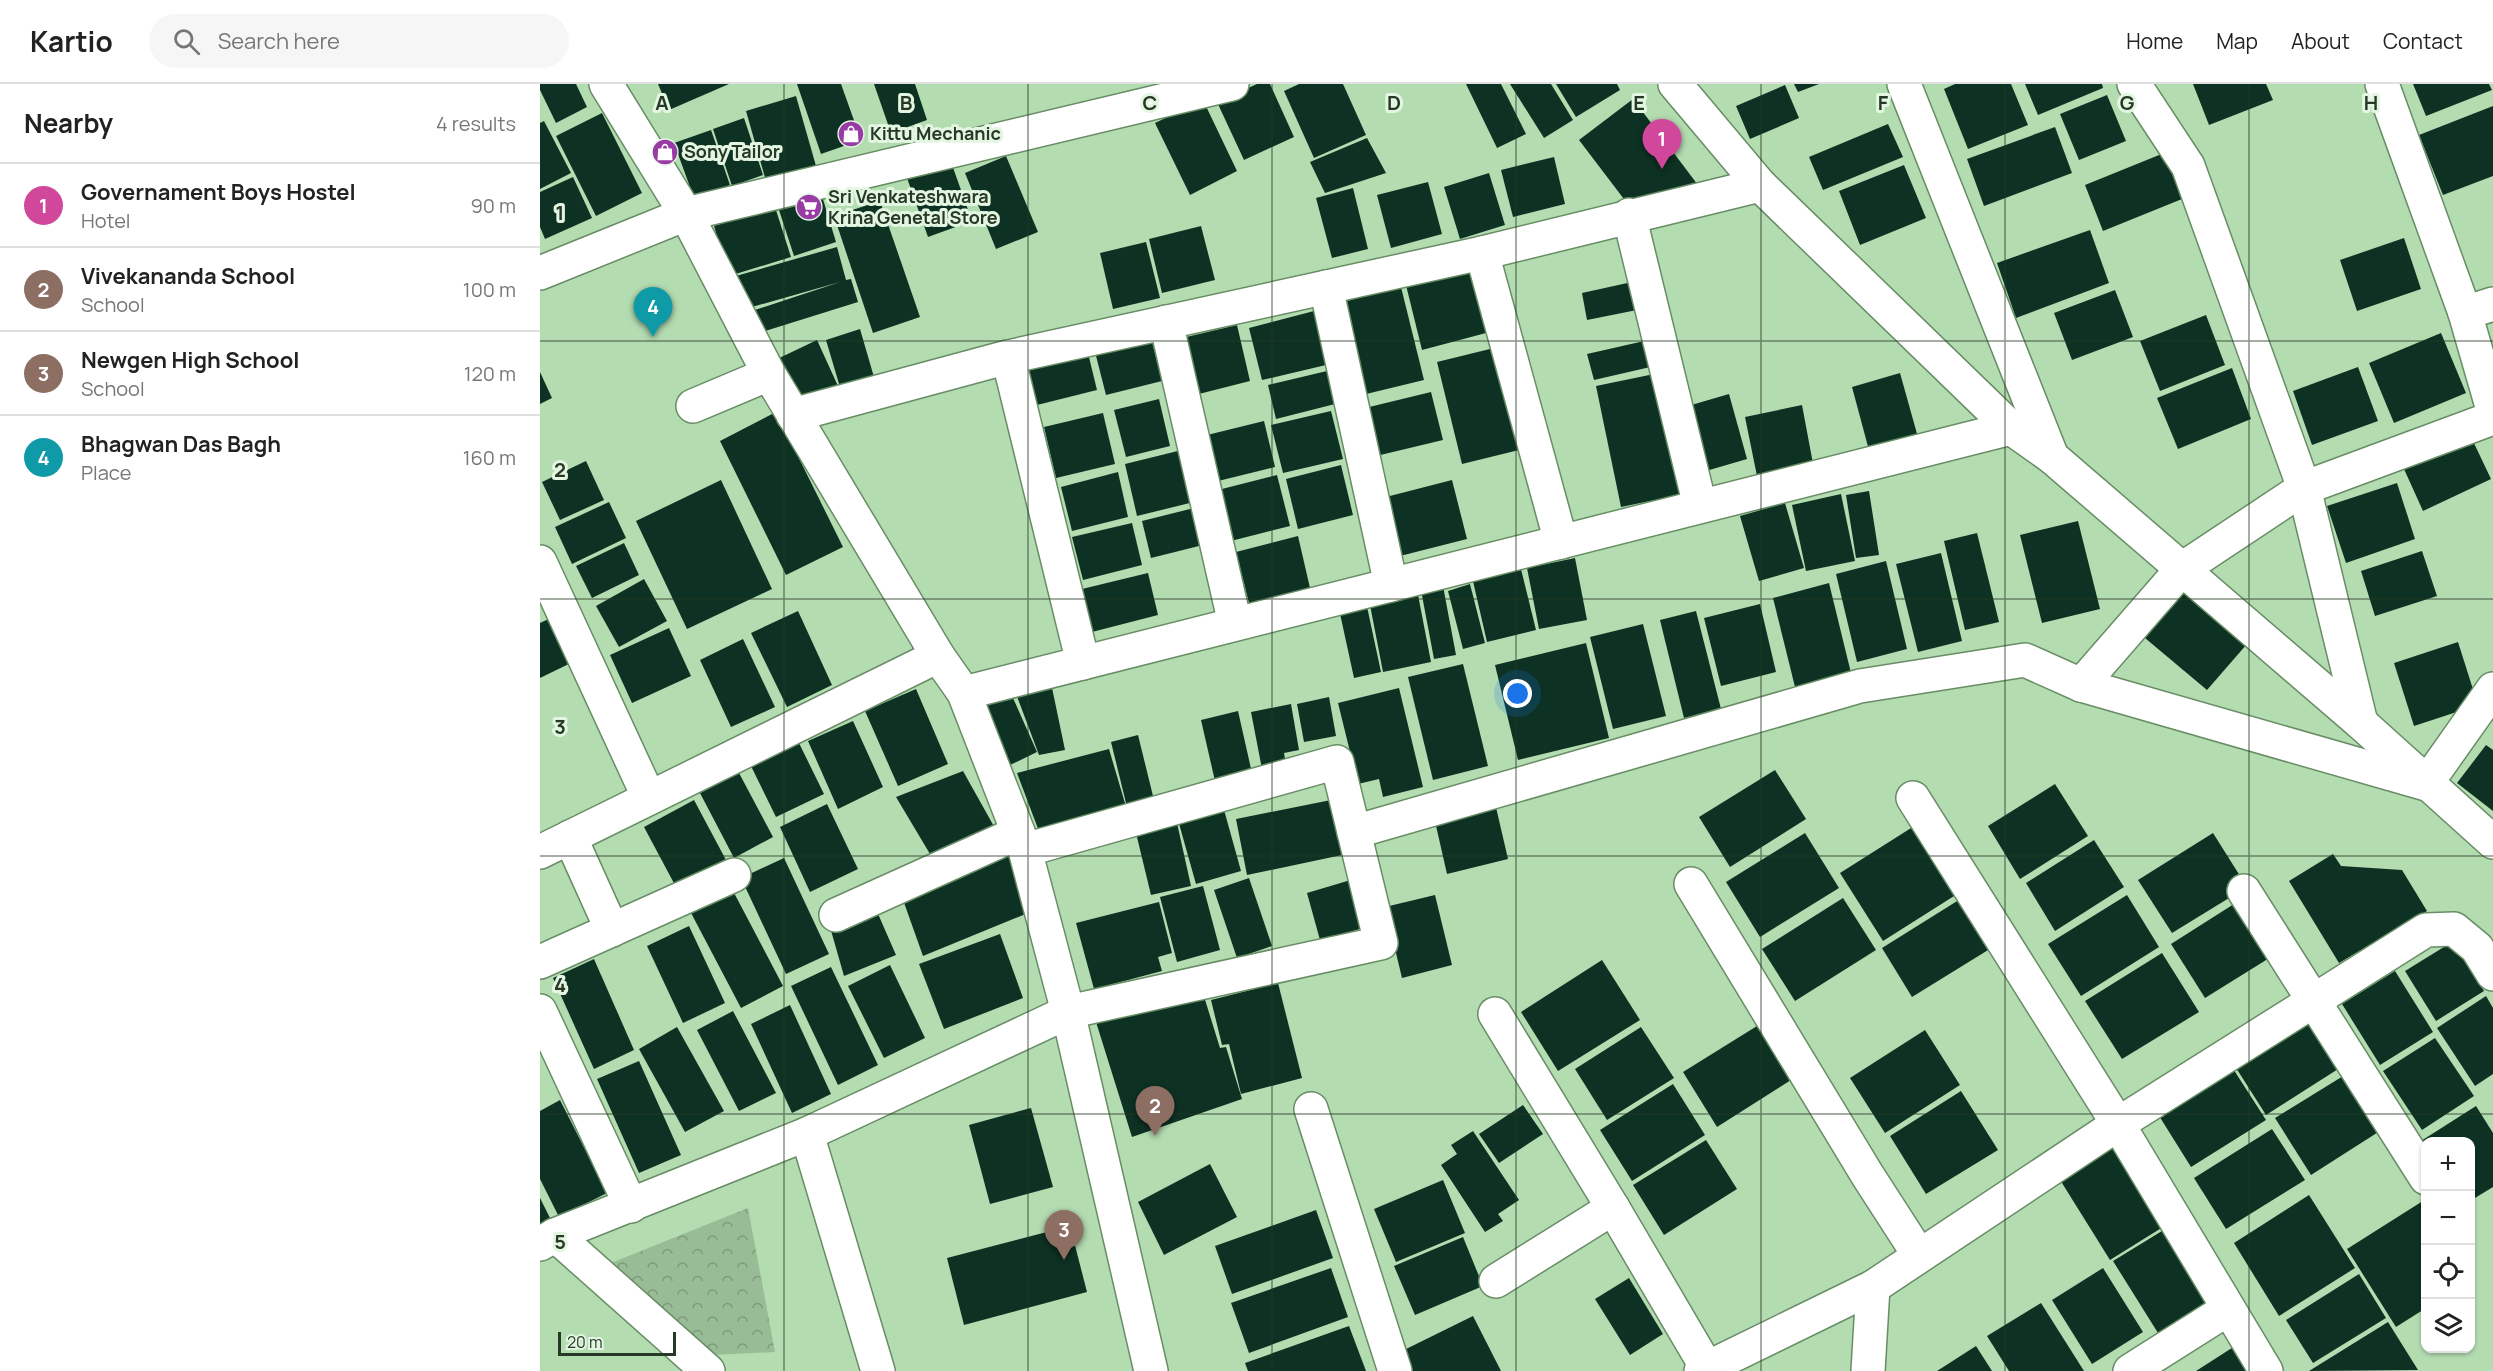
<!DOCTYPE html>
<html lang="en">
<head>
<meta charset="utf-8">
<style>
  :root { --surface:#fff; --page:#f6f6f6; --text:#222; --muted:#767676; --line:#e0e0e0; --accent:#993ba5 }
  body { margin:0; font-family:Manrope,sans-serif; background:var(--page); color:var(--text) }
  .controls { position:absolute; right:18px; bottom:18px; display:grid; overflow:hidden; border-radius:12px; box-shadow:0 2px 4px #0004 }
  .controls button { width:54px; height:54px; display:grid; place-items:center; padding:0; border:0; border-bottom:2px solid var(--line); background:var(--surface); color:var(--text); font:30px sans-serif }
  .scale { position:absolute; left:18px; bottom:15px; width:118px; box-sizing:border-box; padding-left:6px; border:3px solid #283827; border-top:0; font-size:16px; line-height:21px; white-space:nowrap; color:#283827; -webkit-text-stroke:4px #e2f6e1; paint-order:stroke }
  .you { position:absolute; left:978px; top:610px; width:21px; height:21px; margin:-15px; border:4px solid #fff; border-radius:50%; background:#1a73e8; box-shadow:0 0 0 9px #1a73e833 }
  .badge { display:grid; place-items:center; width:39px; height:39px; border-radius:50%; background:var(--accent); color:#fff; font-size:20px; font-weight:700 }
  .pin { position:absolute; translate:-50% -50px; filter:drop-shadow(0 2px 3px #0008) }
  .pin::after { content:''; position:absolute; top:32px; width:21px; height:18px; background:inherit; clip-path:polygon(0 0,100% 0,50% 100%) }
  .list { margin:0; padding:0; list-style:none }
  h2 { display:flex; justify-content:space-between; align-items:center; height:78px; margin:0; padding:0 24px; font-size:26px }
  h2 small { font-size:20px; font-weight:400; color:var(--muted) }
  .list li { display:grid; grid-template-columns:39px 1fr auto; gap:18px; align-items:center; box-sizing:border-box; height:84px; padding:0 24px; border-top:2px solid var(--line) }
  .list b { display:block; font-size:22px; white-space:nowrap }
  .list p { margin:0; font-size:20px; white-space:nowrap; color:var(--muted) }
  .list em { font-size:20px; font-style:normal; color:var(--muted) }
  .icon { flex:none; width:33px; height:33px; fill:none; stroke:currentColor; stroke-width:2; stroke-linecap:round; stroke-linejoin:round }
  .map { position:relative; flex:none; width:1953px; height:1287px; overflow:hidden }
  header { display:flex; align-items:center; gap:36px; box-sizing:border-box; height:84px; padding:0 30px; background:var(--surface); border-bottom:2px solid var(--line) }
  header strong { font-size:28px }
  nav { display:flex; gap:33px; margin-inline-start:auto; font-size:21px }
  .search { width:420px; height:54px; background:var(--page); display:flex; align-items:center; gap:15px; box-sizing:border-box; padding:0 21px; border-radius:33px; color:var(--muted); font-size:22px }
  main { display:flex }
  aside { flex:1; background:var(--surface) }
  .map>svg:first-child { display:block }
</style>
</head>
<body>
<header>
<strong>Kartio</strong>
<div class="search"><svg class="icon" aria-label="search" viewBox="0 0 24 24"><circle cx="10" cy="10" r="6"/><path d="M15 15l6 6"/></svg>Search here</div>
<nav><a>Home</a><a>Map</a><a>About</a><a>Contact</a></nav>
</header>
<main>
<aside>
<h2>Nearby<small>4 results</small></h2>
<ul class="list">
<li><span class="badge" style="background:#d1479c">1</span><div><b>Governament Boys Hostel</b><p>Hotel</p></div><em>90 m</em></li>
<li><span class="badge" style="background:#8d6e63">2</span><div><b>Vivekananda School</b><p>School</p></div><em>100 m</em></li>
<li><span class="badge" style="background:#8d6e63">3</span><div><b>Newgen High School</b><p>School</p></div><em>120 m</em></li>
<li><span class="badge" style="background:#0f9aa8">4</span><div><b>Bhagwan Das Bagh</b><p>Place</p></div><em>160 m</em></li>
</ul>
</aside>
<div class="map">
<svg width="1953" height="1287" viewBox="0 0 1953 1287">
  <defs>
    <pattern id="park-crowns" width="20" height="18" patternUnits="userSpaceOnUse" patternTransform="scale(1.5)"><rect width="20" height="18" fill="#98bd96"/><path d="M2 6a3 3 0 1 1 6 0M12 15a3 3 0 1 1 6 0" fill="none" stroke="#7c9b7a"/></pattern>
  </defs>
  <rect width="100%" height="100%" fill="#b4dcb1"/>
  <polygon fill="url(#park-crowns)" points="208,1124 235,1268 173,1271 61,1183"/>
  <g fill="#0d3223">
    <polygon points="0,0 36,0 47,23 16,39 0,6"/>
    <polygon points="118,0 189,0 129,26"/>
    <polygon points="257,0 301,0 321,56 281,70"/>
    <polygon points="334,0 375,0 387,36 351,49"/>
    <polygon points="717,0 730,0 754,53 704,76 677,18"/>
    <polygon points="759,0 803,0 826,51 774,74 744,7"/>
    <polygon points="926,0 961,0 986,50 957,64"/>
    <polygon points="970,0 1011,0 1033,36 1004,54"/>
    <polygon points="1016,0 1077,0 1080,6 1036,33"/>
    <polygon points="1254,0 1279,0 1258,8"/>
    <polygon points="1415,0 1471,0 1488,41 1428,65 1404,5"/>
    <polygon points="1485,0 1562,0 1563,4 1498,31"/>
    <polygon points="1653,0 1726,0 1733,16 1669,41"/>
    <polygon points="1873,0 1949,0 1952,6 1886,32"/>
    <polygon points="1245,1 1259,34 1210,55 1196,22"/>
    <polygon points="1567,11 1586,57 1539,76 1520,30"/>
    <polygon points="256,12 276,82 226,97 206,27"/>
    <polygon points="1093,15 1164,109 1093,127 1039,56"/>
    <polygon points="663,16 697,87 650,111 615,39"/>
    <polygon points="1953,22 1953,92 1903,111 1879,51"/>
    <polygon points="62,29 102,109 56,132 16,52"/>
    <polygon points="204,34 223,91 192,102 173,45"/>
    <polygon points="4,37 31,89 0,105 0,39"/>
    <polygon points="1348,40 1363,73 1283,106 1269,73"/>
    <polygon points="1515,43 1532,89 1444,122 1427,75"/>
    <polygon points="171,46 190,101 154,114 134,59"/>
    <polygon points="827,54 846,89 785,109 770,78"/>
    <polygon points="1624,69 1642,115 1563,147 1545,101"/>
    <polygon points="466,72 498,148 456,165 425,89"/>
    <polygon points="1014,73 1025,120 973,133 961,86"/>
    <polygon points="411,78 432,137 388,153 367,94"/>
    <polygon points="1364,81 1386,134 1320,161 1299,107"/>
    <polygon points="949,89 965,141 920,155 904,103"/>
    <polygon points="33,93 52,134 5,155 0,143 0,108"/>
    <polygon points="888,98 902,150 851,164 837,111"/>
    <polygon points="813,104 828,165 792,174 776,114"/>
    <polygon points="282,112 296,158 254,172 239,126"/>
    <polygon points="340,117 380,233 333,249 294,132"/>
    <polygon points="235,123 251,173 189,192 174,142"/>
    <polygon points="661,142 675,196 622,209 609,155"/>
    <polygon points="1550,146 1569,199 1476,234 1457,179"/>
    <polygon points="1864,154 1881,205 1817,227 1800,176"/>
    <polygon points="606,158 620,214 573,225 560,169"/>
    <polygon points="297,163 306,196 311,195 318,218 219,249 212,227 300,198 205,225 196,192"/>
    <polygon points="930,181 946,249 882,266 865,197"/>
    <polygon points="1101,196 1107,224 1047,236 1042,209"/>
    <polygon points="861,203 884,296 822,311 799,219"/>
    <polygon points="1575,206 1593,253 1532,276 1514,229"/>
    <polygon points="774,227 786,281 722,296 709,244"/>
    <polygon points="1666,231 1685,281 1620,307 1600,257"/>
    <polygon points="697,241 710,297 651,312 638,255"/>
    <polygon points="320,245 336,300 302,310 286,256"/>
    <polygon points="1901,249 1926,309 1854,339 1829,279"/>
    <polygon points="610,250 622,297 566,311 554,264"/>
    <polygon points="1113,255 1119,281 1054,296 1047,270"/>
    <polygon points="277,256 298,302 254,322 233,277"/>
    <polygon points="954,264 979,366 922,380 897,278"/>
    <polygon points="547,265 557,306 489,323 479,282"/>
    <polygon points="1818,283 1838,337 1772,361 1753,307"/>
    <polygon points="1692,284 1711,335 1638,365 1617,314"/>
    <polygon points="787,287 795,320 736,335 728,301"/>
    <polygon points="0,288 12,314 0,320"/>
    <polygon points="1119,289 1144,410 1081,423 1056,302"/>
    <polygon points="1360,289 1379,357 1330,370 1312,303"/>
    <polygon points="891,308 903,356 832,373 821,325"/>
    <polygon points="1189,310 1207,375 1166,387 1148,322"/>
    <polygon points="619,315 630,362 586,373 574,326"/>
    <polygon points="1262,321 1274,385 1218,397 1205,333"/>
    <polygon points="791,327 803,375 743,389 731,341"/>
    <polygon points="236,328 303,463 246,491 180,357"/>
    <polygon points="563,329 575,380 516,394 504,343"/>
    <polygon points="724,337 735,383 666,400 655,354"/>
    <polygon points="1932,355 1951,395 1883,427 1864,385"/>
    <polygon points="650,364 662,416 597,432 585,380"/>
    <polygon points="46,377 64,416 20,436 2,398"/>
    <polygon points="801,381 813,431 758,445 746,395"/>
    <polygon points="578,388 588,433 532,447 521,403"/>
    <polygon points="737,391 750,442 687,458 674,407"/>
    <polygon points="181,396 232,505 147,545 96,437"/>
    <polygon points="912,396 927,455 860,472 846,413"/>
    <polygon points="1857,399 1875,455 1806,479 1787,422"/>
    <polygon points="1329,407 1339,471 1316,474 1306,411"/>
    <polygon points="1301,410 1315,477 1266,487 1252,421"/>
    <polygon points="69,418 86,454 32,480 15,443"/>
    <polygon points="1245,419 1264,484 1219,497 1200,432"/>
    <polygon points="658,423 667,460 611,474 602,437"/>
    <polygon points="1538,437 1560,525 1502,539 1480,451"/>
    <polygon points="592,439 602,481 543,496 532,453"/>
    <polygon points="1437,449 1459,538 1425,546 1404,457"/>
    <polygon points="758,452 770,504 709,519 696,468"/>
    <polygon points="84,459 99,491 52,514 36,482"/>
    <polygon points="1882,467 1897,512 1835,532 1821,487"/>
    <polygon points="1401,469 1422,557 1378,568 1356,480"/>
    <polygon points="1035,474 1047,536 999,545 987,484"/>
    <polygon points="1346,477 1367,565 1317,578 1296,490"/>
    <polygon points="980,481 996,546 947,558 932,493"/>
    <polygon points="608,489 618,531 552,548 542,505"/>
    <polygon points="104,495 127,537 79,563 56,522"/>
    <polygon points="1289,499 1311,589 1255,603 1233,514"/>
    <polygon points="930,500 945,559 923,565 908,507"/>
    <polygon points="903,502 916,571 894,575 881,506"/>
    <polygon points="1645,507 1707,560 1667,606 1605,554"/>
    <polygon points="878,511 891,578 843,588 830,521"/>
    <polygon points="826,518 841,588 814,594 799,525"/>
    <polygon points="1220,520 1236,588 1181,602 1164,534"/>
    <polygon points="258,527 292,601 247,623 211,549"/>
    <polygon points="1156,527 1181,625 1144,634 1120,536"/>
    <polygon points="17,531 37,576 0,594 0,539"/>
    <polygon points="1103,540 1126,632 1073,645 1050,553"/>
    <polygon points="129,544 151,592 92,619 70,571"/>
    <polygon points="203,555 235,623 191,643 160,576"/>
    <polygon points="1918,558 1938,621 1874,642 1854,579"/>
    <polygon points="1046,559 1069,654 978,676 955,581"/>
    <polygon points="923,580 948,682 893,696 868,593"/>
    <polygon points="511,599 525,666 499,671 475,607"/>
    <polygon points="859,604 883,703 843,713 839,695 818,700 798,619"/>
    <polygon points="376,605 408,680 358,702 325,627"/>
    <polygon points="469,605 497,668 468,682 440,618"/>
    <polygon points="789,613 796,652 764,658 757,620"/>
    <polygon points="751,620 759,666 744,669 746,681 722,685 711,628"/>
    <polygon points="698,627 712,689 675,697 661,636"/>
    <polygon points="313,637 343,703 298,725 268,657"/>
    <polygon points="598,651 614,716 587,723 571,658"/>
    <polygon points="257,655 284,710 236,733 209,678"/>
    <polygon points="1946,661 1953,666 1953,727 1917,699"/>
    <polygon points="569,665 587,726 500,750 477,689"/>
    <polygon points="1235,686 1266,735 1190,783 1159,733"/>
    <polygon points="423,687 456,746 393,775 356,713"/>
    <polygon points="199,689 233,753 194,774 160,709"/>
    <polygon points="1515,700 1548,752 1480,795 1448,742"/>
    <polygon points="681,715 701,787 656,800 636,729"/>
    <polygon points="154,716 186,776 136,803 104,743"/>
    <polygon points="791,716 802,771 707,791 696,735"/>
    <polygon points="955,719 968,775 907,790 894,733"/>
    <polygon points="287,720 318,785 270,808 240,743"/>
    <polygon points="637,739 651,802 611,811 596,749"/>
    <polygon points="1379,739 1422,807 1343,857 1300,789"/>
    <polygon points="1265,749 1299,804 1220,853 1186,798"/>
    <polygon points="1673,749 1707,803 1632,849 1598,796"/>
    <polygon points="1554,756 1584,803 1515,847 1486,799"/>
    <polygon points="470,770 488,829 383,872 362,813"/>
    <polygon points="1793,770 1801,782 1862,786 1887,827 1799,879 1749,797"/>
    <polygon points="244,774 289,870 246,890 201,794"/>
    <polygon points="709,794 732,862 697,874 674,806"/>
    <polygon points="814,795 827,843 780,856 767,809"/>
    <polygon points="663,802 680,866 637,878 620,813"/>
    <polygon points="192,805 243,902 201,924 150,827"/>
    <polygon points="895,811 912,881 862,894 845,823"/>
    <polygon points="1587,811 1619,863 1541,912 1508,860"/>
    <polygon points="1705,813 1739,868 1665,914 1631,860"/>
    <polygon points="1303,814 1336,866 1255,917 1222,865"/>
    <polygon points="1422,814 1453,863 1372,913 1342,864"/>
    <polygon points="619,818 632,869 618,873 622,887 554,905 536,839"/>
    <polygon points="335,823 356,871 304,892 290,843"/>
    <polygon points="149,842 185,919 143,939 107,862"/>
    <polygon points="460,850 483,914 404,945 379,880"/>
    <polygon points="1912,858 1944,907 1896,937 1865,887"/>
    <polygon points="1622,869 1659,928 1582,975 1545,917"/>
    <polygon points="54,875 94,966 54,985 13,894"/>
    <polygon points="1062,876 1100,936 1018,987 981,928"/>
    <polygon points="350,881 385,954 344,974 308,902"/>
    <polygon points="291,883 338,981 298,1001 251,902"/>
    <polygon points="1855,887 1893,948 1840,981 1802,920"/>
    <polygon points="738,899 762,994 701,1010 689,960 682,961 671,916"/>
    <polygon points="662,906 680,964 686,963 702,1015 592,1053 556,938"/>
    <polygon points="1946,912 1953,924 1953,990 1935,1002 1897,944"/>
    <polygon points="250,921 291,1010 252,1029 211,940"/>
    <polygon points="1772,925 1806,980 1726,1031 1691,976"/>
    <polygon points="193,927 236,1009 199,1027 157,946"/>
    <polygon points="1217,942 1251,996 1177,1043 1143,988"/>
    <polygon points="137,943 184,1027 145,1048 99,965"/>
    <polygon points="1101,943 1134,994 1067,1036 1035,985"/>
    <polygon points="1385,946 1420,1001 1345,1049 1310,994"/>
    <polygon points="1895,954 1934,1012 1882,1046 1843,987"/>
    <polygon points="99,977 141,1071 99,1089 57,995"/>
    <polygon points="1690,980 1726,1036 1651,1083 1616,1027"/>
    <polygon points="1808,989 1843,1045 1771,1091 1735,1034"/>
    <polygon points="1133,1000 1165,1051 1092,1097 1060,1046"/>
    <polygon points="1421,1007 1458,1066 1386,1110 1350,1052"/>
    <polygon points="20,1016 67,1109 19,1133 0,1095 0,1027"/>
    <polygon points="983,1021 1003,1050 959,1079 939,1050"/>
    <polygon points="1936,1022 1953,1049 1953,1103 1930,1117 1930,1058 1886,1058 1886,1065 1881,1057"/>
    <polygon points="491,1024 513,1103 450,1120 429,1041"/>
    <polygon points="1732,1045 1765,1096 1686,1145 1654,1094"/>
    <polygon points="933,1047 979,1116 958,1130 963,1137 945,1148 901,1081 917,1070 911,1061"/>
    <polygon points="1166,1056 1197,1105 1124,1151 1093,1101"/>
    <polygon points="1569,1058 1623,1143 1570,1176 1517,1091"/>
    <polygon points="670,1080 697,1133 624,1171 598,1118"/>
    <polygon points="903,1096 925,1149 856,1178 834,1125"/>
    <polygon points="1769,1111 1815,1184 1739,1232 1694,1159"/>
    <polygon points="0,1114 13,1140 0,1147"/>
    <polygon points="1886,1115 1886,1224 1856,1243 1807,1165"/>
    <polygon points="776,1126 793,1174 692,1210 675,1162"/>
    <polygon points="530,1142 547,1208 424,1241 407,1174"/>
    <polygon points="1622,1147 1666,1219 1618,1249 1573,1177"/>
    <polygon points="923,1153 943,1202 875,1231 854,1182"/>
    <polygon points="791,1184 808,1233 709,1269 691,1219"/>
    <polygon points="1563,1184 1603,1248 1552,1280 1512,1216"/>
    <polygon points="1819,1190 1846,1234 1773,1279 1746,1236"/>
    <polygon points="1089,1194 1123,1250 1090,1271 1055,1215"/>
    <polygon points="1501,1219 1544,1287 1469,1287 1447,1252"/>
    <polygon points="933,1232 961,1287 869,1287 860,1268"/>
    <polygon points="1848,1238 1878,1286 1769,1287"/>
    <polygon points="809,1242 826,1287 708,1287 705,1279"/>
    <polygon points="1436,1262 1452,1287 1397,1287"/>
    <polygon points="1695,1262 1711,1287 1656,1287"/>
  </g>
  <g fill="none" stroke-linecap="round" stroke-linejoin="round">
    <defs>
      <g id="minor">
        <polyline points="66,0 146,130 229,290 398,572 424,609 485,766 528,928 611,1287"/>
        <polyline points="1135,0 1220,101 1471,344 1512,373 1821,639 1953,758"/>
        <polyline points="1364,0 1512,373"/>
        <polyline points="1594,0 1648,82 1764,404 1821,639"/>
        <polyline points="1842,0 1925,229 1953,326"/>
        <polyline points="1089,131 1160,422"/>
        <polyline points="942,169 1021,458"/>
        <polyline points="0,189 146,130 692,0"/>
        <polyline points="786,203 851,501"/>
        <polyline points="1925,229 1953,220"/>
        <polyline points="626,238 695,540"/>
        <polyline points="468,273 543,579"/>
        <polyline points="153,322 229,290"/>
        <polyline points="253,331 468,273 942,169 1220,101"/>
        <polyline points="0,478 109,714"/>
        <polyline points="1541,601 1642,485 1764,404 1953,334"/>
        <polyline points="424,609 1471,344"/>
        <polyline points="1373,714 1578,1040 1726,1287"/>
        <polyline points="814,748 1320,602 1485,576 1541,601 1886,700 1953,605"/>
        <polyline points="30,753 72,846"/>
        <polyline points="0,768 398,572"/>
        <polyline points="1151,800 1328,1092 1379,1171"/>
        <polyline points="1704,807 1886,1094"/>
        <polyline points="296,831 478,749"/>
        <polyline points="0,878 194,791"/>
        <polyline points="0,927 91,1122"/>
        <polyline points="955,930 1073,1124 1167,1284"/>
        <polyline points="771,1025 855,1287"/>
        <polyline points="267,1050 338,1287"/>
        <polyline points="15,1151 168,1287"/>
        <polyline points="0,1160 15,1151 267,1050 528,928 841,859 797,678 485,766"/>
        <polyline points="956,1197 1073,1124"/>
        <polyline points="1161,1287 1333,1203 1578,1040 1886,846 1914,845 1937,864 1953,890"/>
        <polyline points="1328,1287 1333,1203"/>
        <polyline points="1590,1287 1688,1225"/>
      </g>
    </defs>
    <use href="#minor" stroke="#688d65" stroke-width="36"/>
    <use href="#minor" stroke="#fff" stroke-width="33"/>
  </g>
  <path fill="none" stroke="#283827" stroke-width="1.5" stroke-opacity="0.55" d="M244 0V1287M488 0V1287M732 0V1287M976 0V1287M1221 0V1287M1465 0V1287M1709 0V1287M0 257H1953M0 515H1953M0 772H1953M0 1030H1953"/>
  <defs>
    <symbol id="shop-disc" viewBox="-11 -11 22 22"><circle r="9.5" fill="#993ba5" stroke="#e2f6e1"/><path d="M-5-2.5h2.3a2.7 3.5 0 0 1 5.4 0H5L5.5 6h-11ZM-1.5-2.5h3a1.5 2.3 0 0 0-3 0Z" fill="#fff"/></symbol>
    <symbol id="supermarket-disc" viewBox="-11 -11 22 22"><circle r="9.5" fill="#993ba5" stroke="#e2f6e1"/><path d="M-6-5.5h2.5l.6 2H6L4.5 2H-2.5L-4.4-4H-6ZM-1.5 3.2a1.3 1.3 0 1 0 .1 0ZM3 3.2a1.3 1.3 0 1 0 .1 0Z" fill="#fff"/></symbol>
  </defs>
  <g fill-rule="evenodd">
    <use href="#shop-disc" x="296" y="35" width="30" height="30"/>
    <use href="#shop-disc" x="110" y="53" width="30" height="30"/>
    <use href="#supermarket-disc" x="254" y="108" width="30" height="30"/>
  </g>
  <g text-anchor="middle" stroke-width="6" stroke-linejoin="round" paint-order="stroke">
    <g font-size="18" font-weight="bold" fill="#283827" stroke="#e2f6e1" text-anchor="start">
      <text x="330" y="56">Kittu Mechanic</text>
      <text x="144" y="74">Sony Tailor</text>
      <text x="288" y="119">Sri Venkateshwara<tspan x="288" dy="21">Krina Genetal Store</tspan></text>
    </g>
  </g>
  <g font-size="20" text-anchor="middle" font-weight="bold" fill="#283827" stroke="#e2f6e1" stroke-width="6" stroke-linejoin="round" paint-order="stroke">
    <text x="122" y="26">A</text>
    <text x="366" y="26">B</text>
    <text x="610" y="26">C</text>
    <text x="854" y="26">D</text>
    <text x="1099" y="26">E</text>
    <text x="1343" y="26">F</text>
    <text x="1587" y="26">G</text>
    <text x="1831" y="26">H</text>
    <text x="20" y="136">1</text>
    <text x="20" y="393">2</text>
    <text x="20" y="650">3</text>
    <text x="20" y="908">4</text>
    <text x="20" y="1165">5</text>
  </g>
</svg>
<div class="controls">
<button>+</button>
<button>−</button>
<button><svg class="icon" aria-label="locate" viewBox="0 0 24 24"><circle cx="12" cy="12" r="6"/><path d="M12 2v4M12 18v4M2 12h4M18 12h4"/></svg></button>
<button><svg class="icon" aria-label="layers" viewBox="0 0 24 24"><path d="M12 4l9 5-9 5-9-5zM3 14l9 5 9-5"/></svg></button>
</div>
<div class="scale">20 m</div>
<div class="you"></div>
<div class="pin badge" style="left:1122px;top:85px;background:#d1479c">1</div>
<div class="pin badge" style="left:615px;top:1052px;background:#8d6e63">2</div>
<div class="pin badge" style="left:524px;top:1176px;background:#8d6e63">3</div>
<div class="pin badge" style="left:113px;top:253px;background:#0f9aa8">4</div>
</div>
</main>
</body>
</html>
